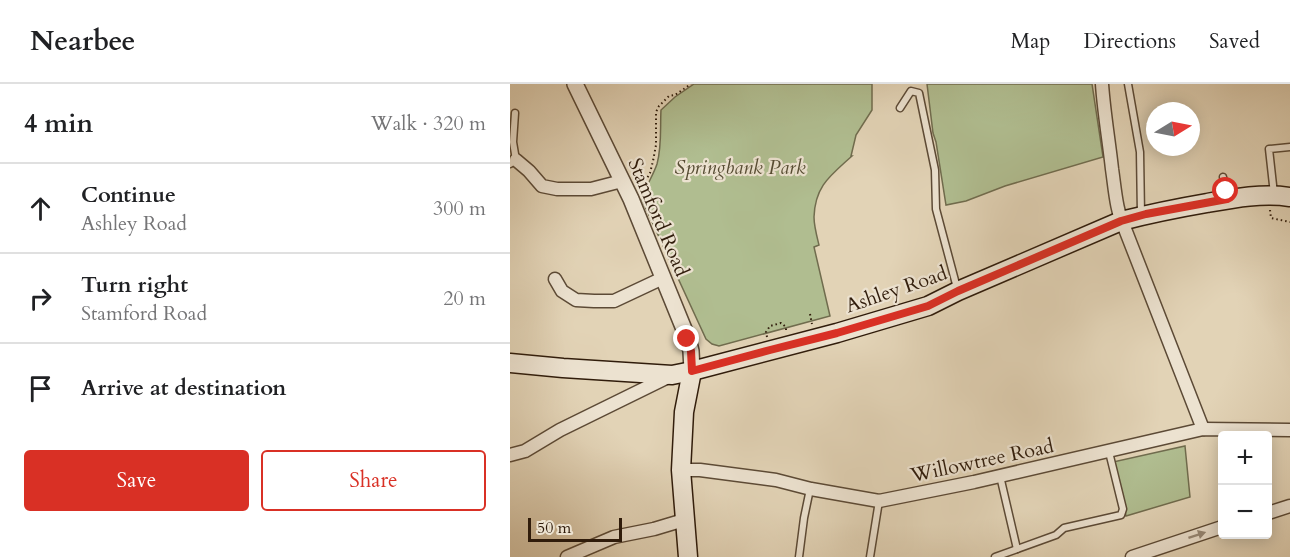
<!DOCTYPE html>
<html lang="en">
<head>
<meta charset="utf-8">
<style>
  :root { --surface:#fff; --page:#f2f2f2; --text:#202124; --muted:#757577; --line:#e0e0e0; --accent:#d93025 }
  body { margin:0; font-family:Cardo,serif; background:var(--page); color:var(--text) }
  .controls { position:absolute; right:18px; bottom:18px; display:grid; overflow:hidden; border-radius:6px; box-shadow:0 3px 15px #0003 }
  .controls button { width:54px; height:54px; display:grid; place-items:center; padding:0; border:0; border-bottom:2px solid var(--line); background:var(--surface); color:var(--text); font:30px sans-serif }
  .compass { position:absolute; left:636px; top:18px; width:54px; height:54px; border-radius:50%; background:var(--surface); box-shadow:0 3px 15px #0003; rotate:80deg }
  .scale { position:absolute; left:18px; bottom:15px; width:94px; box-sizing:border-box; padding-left:6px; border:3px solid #301c0b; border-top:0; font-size:16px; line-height:21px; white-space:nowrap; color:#301c0b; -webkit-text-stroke:4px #ece2d0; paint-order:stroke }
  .stop { position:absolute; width:18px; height:18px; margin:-14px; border:4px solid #d93025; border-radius:50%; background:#fff }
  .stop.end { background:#d93025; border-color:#fff; box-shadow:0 2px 6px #0008 }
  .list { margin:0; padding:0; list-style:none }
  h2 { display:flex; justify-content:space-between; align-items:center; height:78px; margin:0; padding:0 24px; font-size:26px }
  h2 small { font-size:20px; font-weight:400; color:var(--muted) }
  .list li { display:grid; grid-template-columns:39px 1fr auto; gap:18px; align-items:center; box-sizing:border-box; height:90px; padding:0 24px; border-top:2px solid var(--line) }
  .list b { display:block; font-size:22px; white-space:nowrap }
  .list p { margin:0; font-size:20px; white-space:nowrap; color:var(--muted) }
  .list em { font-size:20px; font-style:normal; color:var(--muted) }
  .actions { display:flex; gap:12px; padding:18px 24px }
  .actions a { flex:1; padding:14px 0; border:2px solid var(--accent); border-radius:6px; text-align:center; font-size:21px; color:var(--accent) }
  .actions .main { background:var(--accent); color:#fff }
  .icon { flex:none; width:33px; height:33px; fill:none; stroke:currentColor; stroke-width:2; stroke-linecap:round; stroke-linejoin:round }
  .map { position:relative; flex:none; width:780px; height:473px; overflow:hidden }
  header { display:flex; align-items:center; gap:36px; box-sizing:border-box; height:84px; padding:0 30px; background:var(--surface); border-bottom:2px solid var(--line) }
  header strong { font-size:28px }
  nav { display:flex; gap:33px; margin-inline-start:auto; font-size:21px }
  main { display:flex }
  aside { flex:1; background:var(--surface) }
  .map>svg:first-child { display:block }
</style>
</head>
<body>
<header>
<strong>Nearbee</strong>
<nav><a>Map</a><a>Directions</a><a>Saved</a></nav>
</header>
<main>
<aside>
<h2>4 min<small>Walk · 320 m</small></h2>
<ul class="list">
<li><svg class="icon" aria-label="ahead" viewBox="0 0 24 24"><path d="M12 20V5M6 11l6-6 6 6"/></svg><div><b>Continue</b><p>Ashley Road</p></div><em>300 m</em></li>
<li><svg class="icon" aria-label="right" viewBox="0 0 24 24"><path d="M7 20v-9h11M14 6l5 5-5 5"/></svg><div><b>Turn right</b><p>Stamford Road</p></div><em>20 m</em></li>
<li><svg class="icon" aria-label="arrive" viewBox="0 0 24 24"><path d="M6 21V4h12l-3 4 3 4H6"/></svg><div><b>Arrive at destination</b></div></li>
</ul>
<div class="actions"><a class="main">Save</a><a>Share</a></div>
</aside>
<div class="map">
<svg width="780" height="473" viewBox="0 0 780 473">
  <rect width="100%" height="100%" fill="#e2d3b6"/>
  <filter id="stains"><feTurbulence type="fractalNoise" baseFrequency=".00333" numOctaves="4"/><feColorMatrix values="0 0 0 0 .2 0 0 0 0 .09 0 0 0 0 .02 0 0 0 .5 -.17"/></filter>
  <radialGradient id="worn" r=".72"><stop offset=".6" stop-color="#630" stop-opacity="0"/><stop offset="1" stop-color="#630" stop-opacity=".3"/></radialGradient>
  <g fill="#b0bd90" stroke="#706c4e" stroke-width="1.5">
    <path d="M184 0H362V26L346 51 341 72H342C320 92 305 102 304 133 304 142 307 153 309 161L304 163 320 232 209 262 202 260 196 255 132 116C134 105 143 92 147 80 152 62 150 44 151 26L165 13Z"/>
    <polygon points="417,0 582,0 593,73 495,102 456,117 436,121 426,58 423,49"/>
    <polygon points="675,362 680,413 616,432 603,378"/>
  </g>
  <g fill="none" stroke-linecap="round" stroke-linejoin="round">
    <defs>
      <g id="service">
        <polyline points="618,0 630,68 631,131"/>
        <polyline points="390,24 401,7 409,9 425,86 426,125 447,204"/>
        <polyline points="0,80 6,76 3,58 5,29"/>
        <polyline points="713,93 717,115"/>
        <polyline points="764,110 759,65 780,63"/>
        <polyline points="490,392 507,465"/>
        <polyline points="289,473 294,434 300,405"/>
        <polyline points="360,473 369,417"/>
        <polyline points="485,473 546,451 554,444 611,431 613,425 599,368"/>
      </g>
      <g id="minor">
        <path d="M592 0C594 29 599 57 602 85 605 105 606 127 615 145L693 345"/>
        <polyline points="6,76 19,87 32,102 47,105 81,105 112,97"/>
        <polyline points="45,195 52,207 66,216 84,217 104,217 153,194"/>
        <polyline points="0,371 15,367 50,346 160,292"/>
        <polyline points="171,386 190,386 266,396 301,405 369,417 464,398 693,345 780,346"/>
        <polyline points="758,429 780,422"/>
        <polyline points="57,473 104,453 144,445 174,436"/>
        <polyline points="622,473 712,443"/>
      </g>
      <polyline id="tertiary" points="65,0 121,115 178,255 181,267 182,287"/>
      <g id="secondary">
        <path d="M0 279 53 284 162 291 182 287 327 249 418 222 448 207 611 137C639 130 668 124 697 119 725 114 752 109 780 113"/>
        <polyline points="178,473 171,386 174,328 182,287"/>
      </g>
    </defs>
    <use href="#service" stroke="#5c4a36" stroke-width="9"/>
    <use href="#minor" stroke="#5c4a36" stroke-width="15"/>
    <use href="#tertiary" stroke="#5c4a36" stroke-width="18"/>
    <use href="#secondary" stroke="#301c0b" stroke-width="21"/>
    <g stroke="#301c0b" stroke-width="2" stroke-dasharray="1.5 3" stroke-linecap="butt">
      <polyline points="131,105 140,89 143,77 146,61 146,28 149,22 159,12 165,11 181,0"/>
      <polyline points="760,126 761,134 780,138"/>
      <polyline points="300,230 302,240"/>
      <polyline points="257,253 256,248 260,242 271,239 276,243 276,246"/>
    </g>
    <use href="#service" stroke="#ece2d0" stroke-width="6"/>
    <use href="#minor" stroke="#ece2d0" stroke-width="12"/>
    <use href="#tertiary" stroke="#ece2d0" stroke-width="15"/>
    <use href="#secondary" stroke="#ece2d0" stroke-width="18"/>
  </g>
  <defs><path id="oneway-solid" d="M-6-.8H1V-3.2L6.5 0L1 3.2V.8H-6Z" transform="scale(1.5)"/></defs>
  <use fill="#978977" href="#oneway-solid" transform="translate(687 451) rotate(-18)"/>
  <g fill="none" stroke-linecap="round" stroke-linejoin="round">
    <polyline stroke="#d93025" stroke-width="8" points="177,255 181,267 182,287 260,266 327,249 418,222 448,207 611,137 636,130 717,115 716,107"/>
  </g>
  <g text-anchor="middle" stroke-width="4.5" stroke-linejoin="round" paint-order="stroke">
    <g font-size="20" font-style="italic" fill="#564c33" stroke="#ece2d0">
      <text x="230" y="90">Springbank Park</text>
    </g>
    <g font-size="20" fill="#301c0b" stroke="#ece2d0">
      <text transform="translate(149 133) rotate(67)" y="7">Stamford Road</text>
      <text transform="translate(386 205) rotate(-19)" y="7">Ashley Road</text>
      <text transform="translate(472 376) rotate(-12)" y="7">Willowtree Road</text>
    </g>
  </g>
  <rect width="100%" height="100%" filter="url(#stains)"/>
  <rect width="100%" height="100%" fill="url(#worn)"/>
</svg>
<div class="controls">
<button>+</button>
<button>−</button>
</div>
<svg class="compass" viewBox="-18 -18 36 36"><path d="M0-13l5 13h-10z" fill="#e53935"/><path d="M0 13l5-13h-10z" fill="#757577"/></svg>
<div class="scale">50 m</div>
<div class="stop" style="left:716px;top:107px"></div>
<div class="stop end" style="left:177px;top:255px"></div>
</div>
</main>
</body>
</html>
